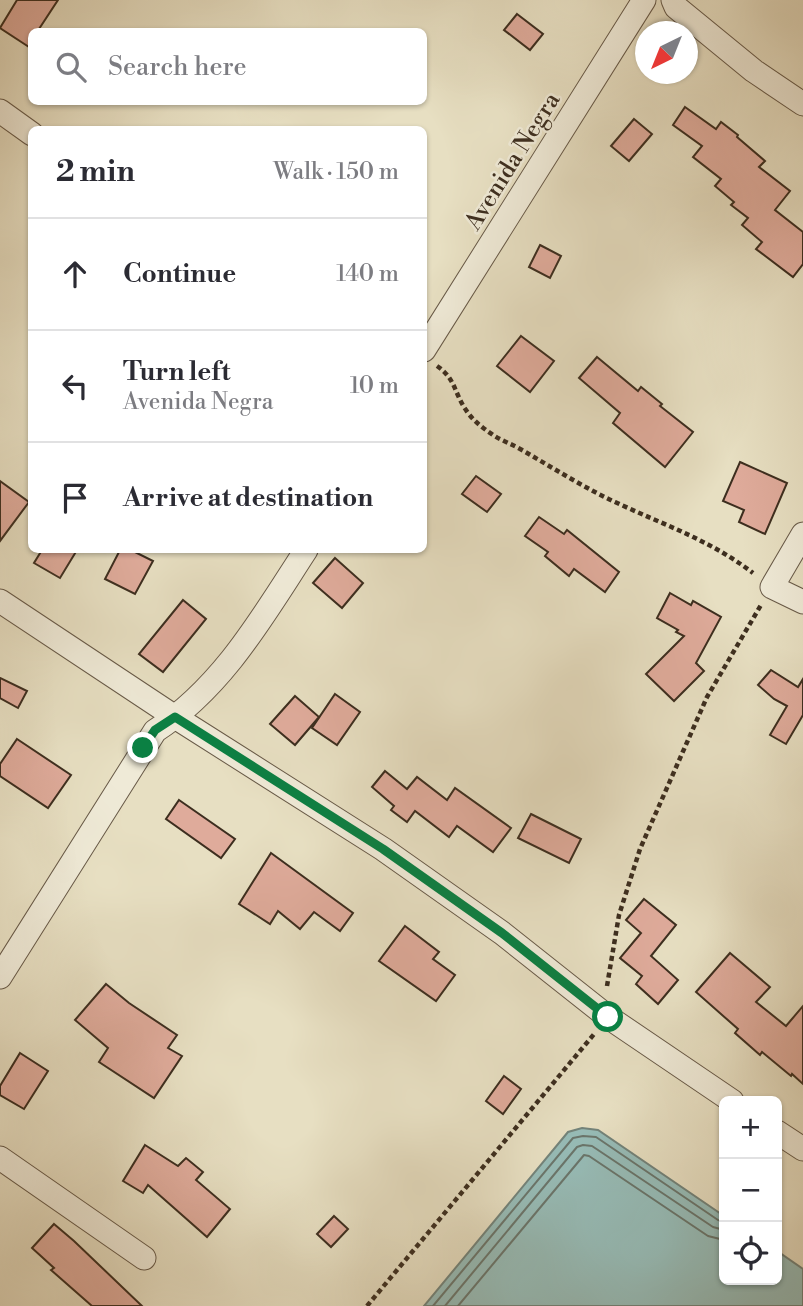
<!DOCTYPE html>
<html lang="en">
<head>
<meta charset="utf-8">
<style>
  :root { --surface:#fff; --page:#f2f2f3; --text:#2b2b33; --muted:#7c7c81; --line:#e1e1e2 }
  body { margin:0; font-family:"Libre Bodoni",serif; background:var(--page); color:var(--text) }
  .controls { position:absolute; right:21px; bottom:21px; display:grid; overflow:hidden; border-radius:10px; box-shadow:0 2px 5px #0004 }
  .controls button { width:63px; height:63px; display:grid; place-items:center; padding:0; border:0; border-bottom:2px solid var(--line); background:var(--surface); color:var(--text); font:35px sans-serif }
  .compass { position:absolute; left:635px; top:21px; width:63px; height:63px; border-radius:50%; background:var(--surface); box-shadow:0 2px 5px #0004; rotate:223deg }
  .stop { position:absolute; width:21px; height:21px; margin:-16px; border:5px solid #0b8043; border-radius:50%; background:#fff }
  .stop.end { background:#0b8043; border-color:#fff; box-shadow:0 2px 7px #0008 }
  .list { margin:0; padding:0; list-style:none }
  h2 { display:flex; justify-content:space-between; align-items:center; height:91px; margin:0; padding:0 28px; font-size:30px }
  h2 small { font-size:23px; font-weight:400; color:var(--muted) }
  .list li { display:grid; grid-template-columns:46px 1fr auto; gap:21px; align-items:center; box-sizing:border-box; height:112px; padding:0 28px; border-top:2px solid var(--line) }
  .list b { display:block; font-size:26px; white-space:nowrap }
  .list p { margin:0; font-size:23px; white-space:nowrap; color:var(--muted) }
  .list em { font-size:23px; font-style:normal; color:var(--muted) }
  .icon { flex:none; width:38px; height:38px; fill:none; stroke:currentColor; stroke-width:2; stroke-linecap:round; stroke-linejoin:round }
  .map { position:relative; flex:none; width:803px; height:1306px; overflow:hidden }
  .search { position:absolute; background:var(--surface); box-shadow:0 2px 5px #0004; left:28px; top:28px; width:399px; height:77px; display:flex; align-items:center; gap:18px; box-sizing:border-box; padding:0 24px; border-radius:10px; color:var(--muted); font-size:26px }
  .panel { position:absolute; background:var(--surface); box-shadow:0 2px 5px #0004; left:28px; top:126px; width:399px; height:427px; border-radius:10px }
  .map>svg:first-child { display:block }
</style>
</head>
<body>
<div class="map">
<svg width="803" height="1306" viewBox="0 0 803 1306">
  <rect width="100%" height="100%" fill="#e7dfc2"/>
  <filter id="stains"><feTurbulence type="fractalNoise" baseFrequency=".00286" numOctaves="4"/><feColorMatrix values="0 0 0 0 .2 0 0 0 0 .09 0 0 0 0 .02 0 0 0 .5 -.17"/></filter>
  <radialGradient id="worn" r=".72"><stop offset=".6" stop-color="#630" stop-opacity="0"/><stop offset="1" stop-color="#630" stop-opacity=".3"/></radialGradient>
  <polygon fill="#97bcb7" stroke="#73837a" stroke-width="2" points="582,1128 598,1130 724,1216 724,1280 777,1280 777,1251 803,1269 803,1306 424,1306 568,1132"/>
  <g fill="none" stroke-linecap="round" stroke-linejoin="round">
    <g stroke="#6a756b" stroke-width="2">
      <polyline points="433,1306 573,1138 583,1136 596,1137 718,1220 724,1221"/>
      <polyline points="445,1306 577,1147 583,1145 592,1146 713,1227 724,1230"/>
      <polyline points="458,1306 584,1155 589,1156 708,1236 724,1240"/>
    </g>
  </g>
  <g fill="#dfab9b" stroke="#3d2e1f" stroke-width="2">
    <polygon points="17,0 58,0 37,32 32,32 32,49 0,28"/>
    <polygon points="517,14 543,34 530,50 504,30"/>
    <polygon points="685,107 716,129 721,122 738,135 737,137 765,161 759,167 790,191 775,210 803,232 803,264 793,277 756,249 762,242 742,225 748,218 731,205 734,202 715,186 721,179 693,157 702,146 673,125"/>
    <polygon points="634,119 652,134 629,161 611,146"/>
    <polygon points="540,245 561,256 550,278 529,267"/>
    <polygon points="521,336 554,361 530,392 497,366"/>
    <polygon points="597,357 638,391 641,387 662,404 660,406 693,432 665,467 613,423 620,413 579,378"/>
    <polygon points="740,462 787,483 765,534 739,522 744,510 723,501"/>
    <polygon points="476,476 501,494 487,512 462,494"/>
    <polygon points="0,481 29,502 0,541"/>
    <polygon points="539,517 564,534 567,530 619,572 605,592 574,569 569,576 545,556 548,552 525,536"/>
    <polygon points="42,550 77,550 60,578 34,563"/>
    <polygon points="120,550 131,550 153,561 135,594 105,579"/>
    <polygon points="335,558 363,583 342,608 313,583"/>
    <polygon points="670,593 691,605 693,601 721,617 696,663 704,671 674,701 646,674 684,636 676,632 678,630 657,618"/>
    <polygon points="183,600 206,619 163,672 139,654"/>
    <polygon points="771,670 798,687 803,679 803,715 786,744 770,735 787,706 774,699 758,685"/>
    <polygon points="0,678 27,691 18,708 0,698"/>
    <polygon points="335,694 360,712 337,745 312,728"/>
    <polygon points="295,696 319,717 295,745 270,724"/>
    <polygon points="17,739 71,775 48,808 0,776 0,764"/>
    <polygon points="385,771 407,789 417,777 447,800 455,788 511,828 493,852 457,826 449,837 415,811 407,822 391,810 394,806 372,787"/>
    <polygon points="179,800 235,839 221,858 166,819"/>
    <polygon points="531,814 581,839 569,863 518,838"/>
    <polygon points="271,853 353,913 340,931 314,912 300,929 278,911 270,924 239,904"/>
    <polygon points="644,899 676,925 651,956 678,980 658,1004 636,984 642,976 620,958 641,933 626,920"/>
    <polygon points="405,926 439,952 433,959 455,975 436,1001 379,961"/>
    <polygon points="730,953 770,987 756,1002 786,1026 803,1006 803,1084 792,1074 791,1076 762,1052 760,1055 735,1033 738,1029 696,992"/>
    <polygon points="106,984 129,1003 177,1035 168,1048 182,1056 154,1098 99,1062 108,1048 75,1020"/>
    <polygon points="20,1053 48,1071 24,1109 0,1095 0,1086"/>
    <polygon points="504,1076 521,1089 503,1114 486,1101"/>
    <polygon points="145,1145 178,1166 186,1158 203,1172 196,1180 230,1209 207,1237 148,1185 143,1193 123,1181"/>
    <polygon points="334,1216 348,1229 331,1247 317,1234"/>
    <polygon points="54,1224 74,1241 142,1306 92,1306 51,1270 54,1268 32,1248"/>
  </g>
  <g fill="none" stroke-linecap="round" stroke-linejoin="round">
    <defs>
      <g id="minor">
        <polyline points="673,0 676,7 754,71 803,104"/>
        <polyline points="0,111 32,134"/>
        <polyline points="424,350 644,0"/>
        <polyline points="803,534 772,587 803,602"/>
        <polyline points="0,601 175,717 383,849 502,933 608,1017 732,1101"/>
        <path d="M0 977 155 731C223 687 263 616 306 550"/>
        <polyline points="777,1132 803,1149"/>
        <polyline points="0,1158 144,1258"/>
      </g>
    </defs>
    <use href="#minor" stroke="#685a48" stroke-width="25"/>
    <g stroke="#3d2e1f" stroke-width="4.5" stroke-dasharray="5 3.5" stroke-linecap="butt">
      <path d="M437 366C456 379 454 393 466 410 473 421 483 428 493 435 502 441 512 444 522 450 553 468 583 487 615 502 664 525 710 540 753 573"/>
      <polyline points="607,986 619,915 640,849 707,697 761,605"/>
      <polyline points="367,1306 595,1033"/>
    </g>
    <use href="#minor" stroke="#efead7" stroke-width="23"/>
  </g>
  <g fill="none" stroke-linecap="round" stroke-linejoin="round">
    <polyline stroke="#0b8043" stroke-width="9" points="143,748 155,730 175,717 383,849 502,933 608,1017"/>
  </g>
  <g text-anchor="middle" stroke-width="5" stroke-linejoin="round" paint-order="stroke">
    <g font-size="24" fill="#3d2e1f" stroke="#efead7">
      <text transform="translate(512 161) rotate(-58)" y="8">Avenida Negra</text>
    </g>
  </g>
  <rect width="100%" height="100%" filter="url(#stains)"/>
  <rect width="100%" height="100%" fill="url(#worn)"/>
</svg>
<div class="controls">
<button>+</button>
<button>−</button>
<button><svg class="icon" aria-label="locate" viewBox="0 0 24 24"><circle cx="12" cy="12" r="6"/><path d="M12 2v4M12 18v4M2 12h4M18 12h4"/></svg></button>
</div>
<svg class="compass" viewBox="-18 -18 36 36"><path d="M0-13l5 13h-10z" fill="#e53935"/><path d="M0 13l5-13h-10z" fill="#7c7c81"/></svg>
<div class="stop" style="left:608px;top:1017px"></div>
<div class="stop end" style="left:143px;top:748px"></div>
<div class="search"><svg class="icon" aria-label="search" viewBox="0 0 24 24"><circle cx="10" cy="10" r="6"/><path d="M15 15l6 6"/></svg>Search here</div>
<section class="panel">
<h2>2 min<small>Walk · 150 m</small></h2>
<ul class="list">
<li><svg class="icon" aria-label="ahead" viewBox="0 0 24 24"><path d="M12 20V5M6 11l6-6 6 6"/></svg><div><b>Continue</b></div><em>140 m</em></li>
<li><svg class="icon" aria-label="left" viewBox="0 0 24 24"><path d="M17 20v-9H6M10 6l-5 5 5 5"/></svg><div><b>Turn left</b><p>Avenida Negra</p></div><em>10 m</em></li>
<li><svg class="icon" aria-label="arrive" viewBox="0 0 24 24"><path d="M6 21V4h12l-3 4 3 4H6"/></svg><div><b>Arrive at destination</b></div></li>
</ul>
</section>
</div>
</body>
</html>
